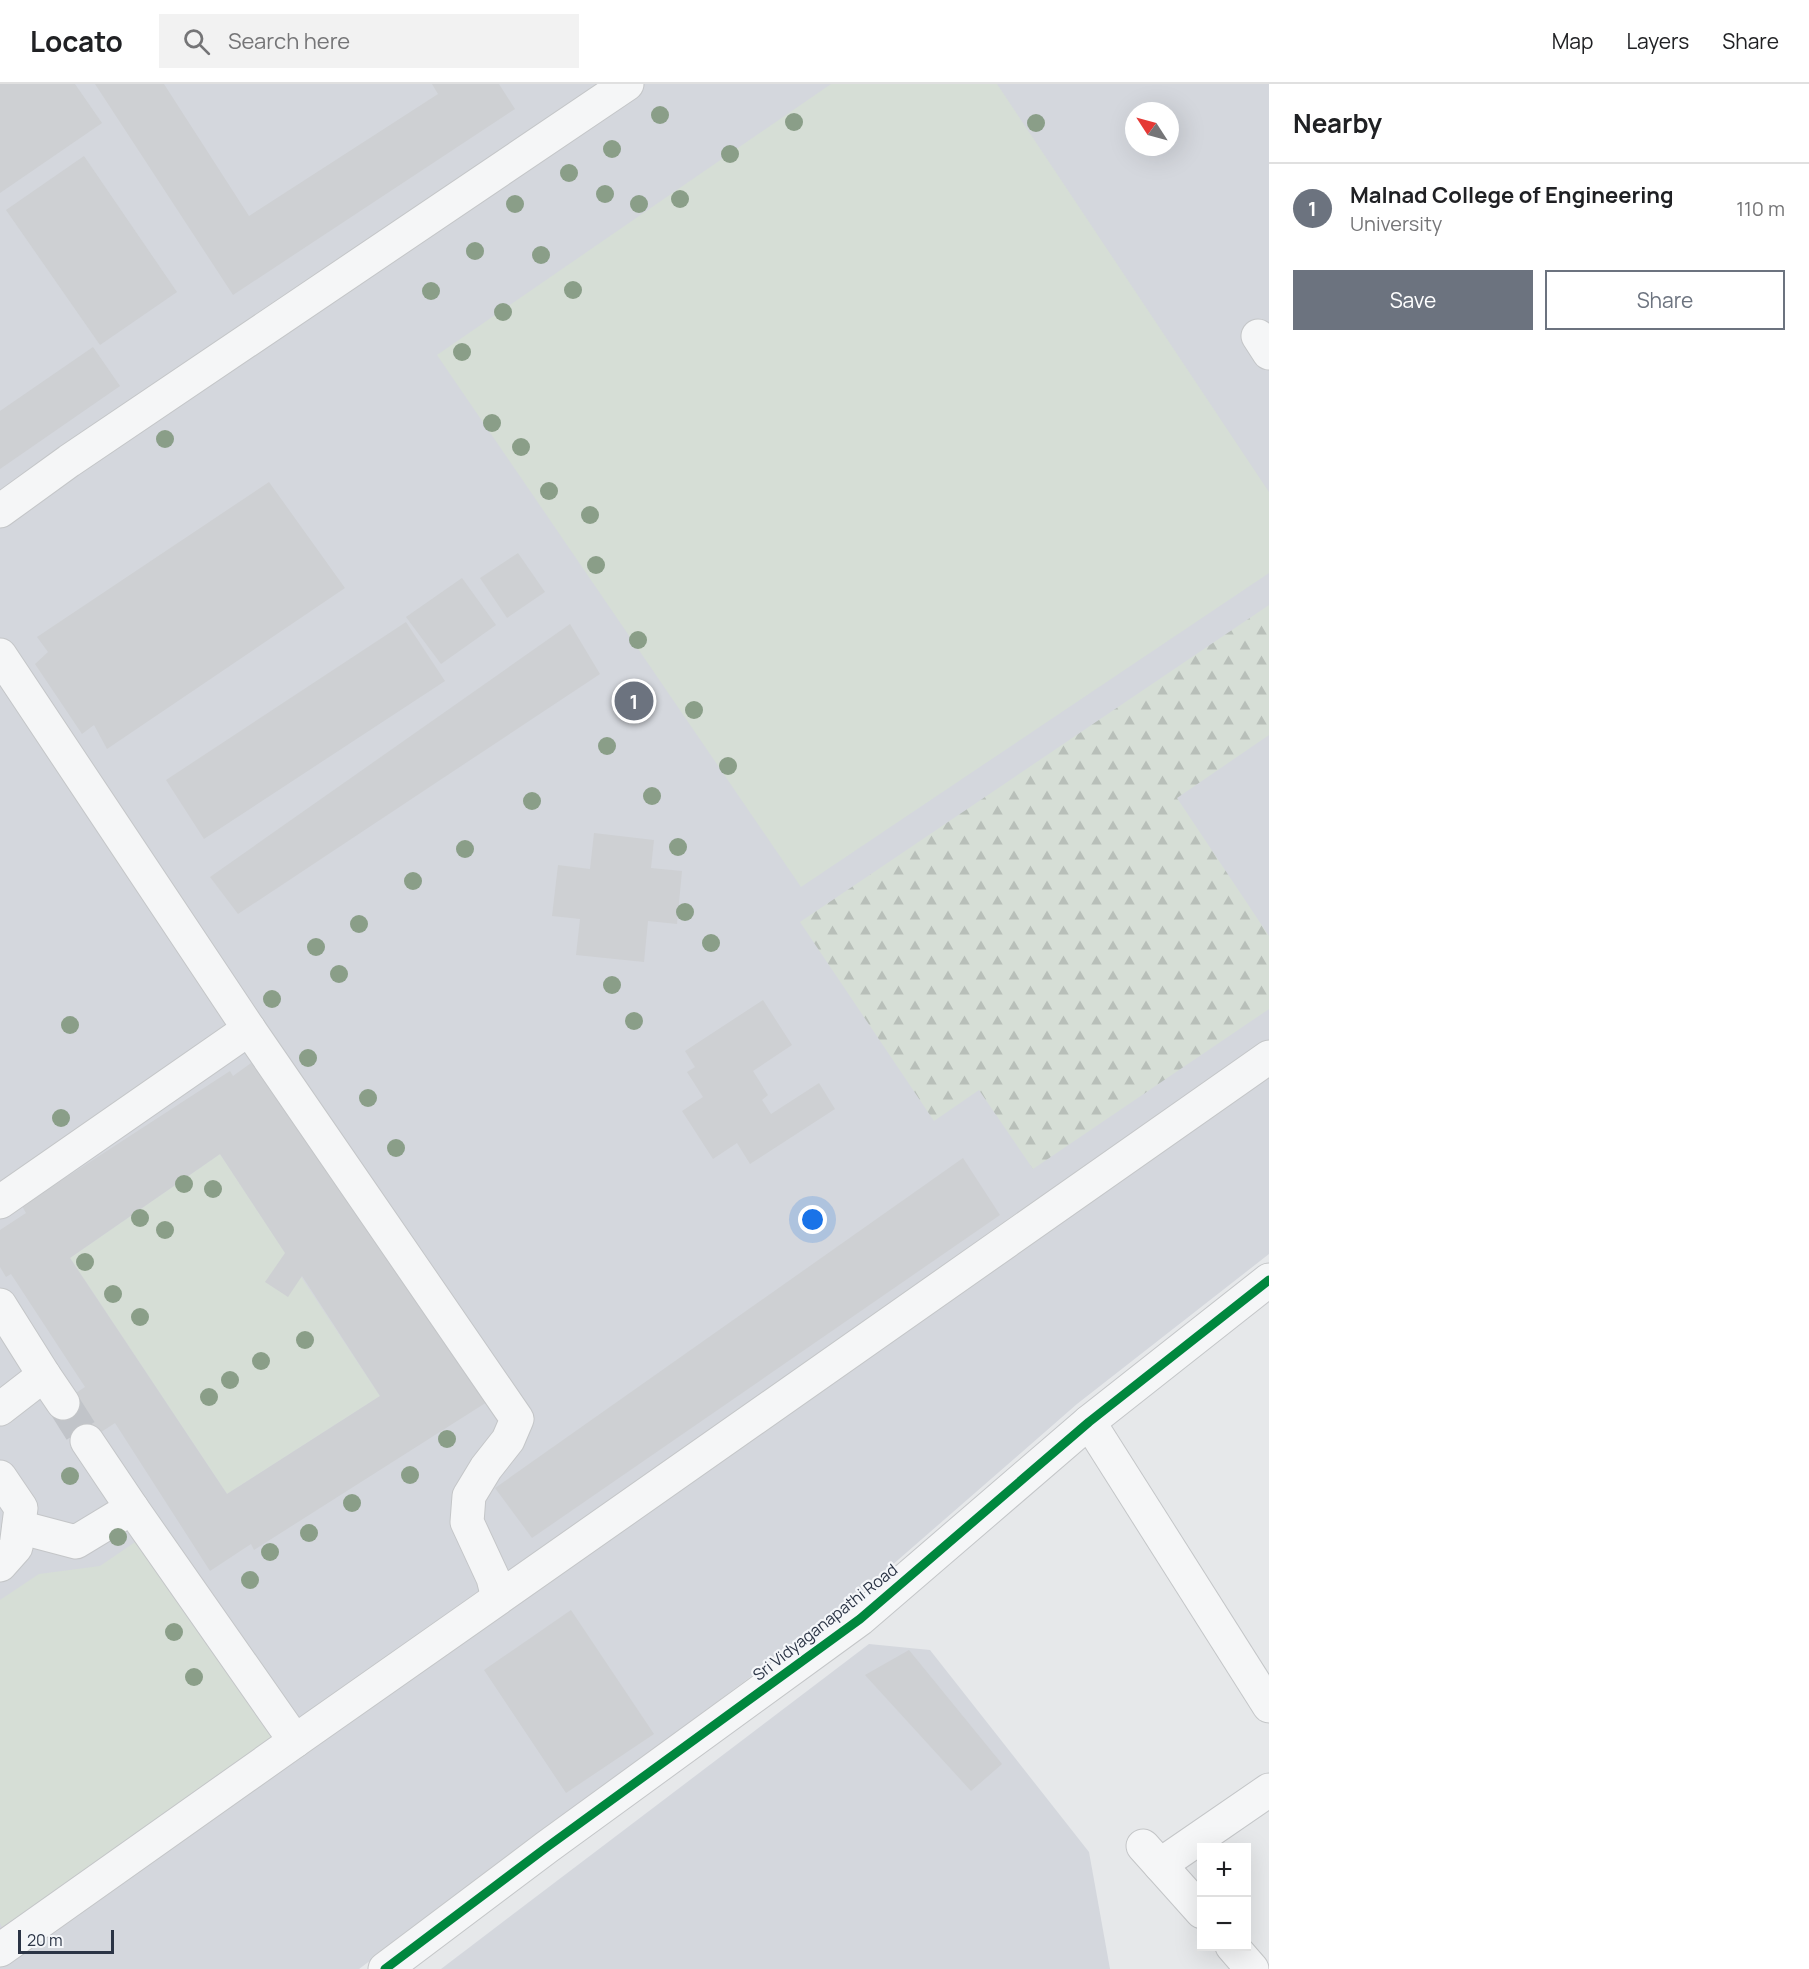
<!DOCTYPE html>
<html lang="en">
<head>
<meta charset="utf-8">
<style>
  :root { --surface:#fff; --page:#f2f2f2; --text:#202124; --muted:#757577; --line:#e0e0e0; --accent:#6c737f }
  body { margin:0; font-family:Manrope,sans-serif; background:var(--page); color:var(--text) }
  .controls { position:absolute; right:18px; bottom:18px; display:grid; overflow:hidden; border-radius:0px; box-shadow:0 6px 24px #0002 }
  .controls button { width:54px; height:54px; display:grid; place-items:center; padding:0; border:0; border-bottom:2px solid var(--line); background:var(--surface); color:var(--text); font:30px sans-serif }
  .compass { position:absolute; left:1125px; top:18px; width:54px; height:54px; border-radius:50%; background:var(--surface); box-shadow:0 6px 24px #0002; rotate:306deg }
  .scale { position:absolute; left:18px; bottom:15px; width:96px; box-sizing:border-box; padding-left:6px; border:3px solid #2b3445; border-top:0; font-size:16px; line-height:21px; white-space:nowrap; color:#2b3445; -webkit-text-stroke:4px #f4f6f9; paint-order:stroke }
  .you { position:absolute; left:813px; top:1136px; width:21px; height:21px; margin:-15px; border:4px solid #fff; border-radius:50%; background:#1a73e8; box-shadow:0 0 0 9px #1a73e833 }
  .badge { display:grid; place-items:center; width:39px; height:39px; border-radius:50%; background:var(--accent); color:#fff; font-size:20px; font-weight:700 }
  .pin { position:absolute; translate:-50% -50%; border:3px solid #fff; box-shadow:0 2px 6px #0006 }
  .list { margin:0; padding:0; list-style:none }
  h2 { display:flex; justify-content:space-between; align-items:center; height:78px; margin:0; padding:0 24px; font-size:26px }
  h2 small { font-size:20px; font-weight:400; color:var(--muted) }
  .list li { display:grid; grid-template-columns:39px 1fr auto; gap:18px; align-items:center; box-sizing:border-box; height:90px; padding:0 24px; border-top:2px solid var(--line) }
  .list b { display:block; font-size:22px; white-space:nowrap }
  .list p { margin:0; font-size:20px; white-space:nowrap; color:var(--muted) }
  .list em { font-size:20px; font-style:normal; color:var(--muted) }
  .actions { display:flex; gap:12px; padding:18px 24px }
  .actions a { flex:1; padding:14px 0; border:2px solid var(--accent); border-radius:0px; text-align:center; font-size:21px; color:var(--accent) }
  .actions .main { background:var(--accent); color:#fff }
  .icon { flex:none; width:33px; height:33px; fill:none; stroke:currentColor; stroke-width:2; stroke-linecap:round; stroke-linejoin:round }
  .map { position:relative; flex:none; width:1269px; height:1885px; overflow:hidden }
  header { display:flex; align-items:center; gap:36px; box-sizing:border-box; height:84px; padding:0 30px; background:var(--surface); border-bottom:2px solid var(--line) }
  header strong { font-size:28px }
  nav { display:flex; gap:33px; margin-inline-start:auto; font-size:21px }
  .search { width:420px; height:54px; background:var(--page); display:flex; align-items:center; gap:15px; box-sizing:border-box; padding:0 21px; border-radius:0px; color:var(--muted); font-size:22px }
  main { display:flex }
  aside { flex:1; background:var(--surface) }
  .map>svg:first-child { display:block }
</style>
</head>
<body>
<header>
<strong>Locato</strong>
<div class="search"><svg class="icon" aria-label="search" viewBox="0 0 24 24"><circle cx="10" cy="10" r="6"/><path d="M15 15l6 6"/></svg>Search here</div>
<nav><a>Map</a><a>Layers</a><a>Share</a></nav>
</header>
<main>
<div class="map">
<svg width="1269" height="1885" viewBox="0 0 1269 1885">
  <defs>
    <pattern id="forest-firs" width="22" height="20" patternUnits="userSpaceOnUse" patternTransform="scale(1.5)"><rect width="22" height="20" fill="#d6ded6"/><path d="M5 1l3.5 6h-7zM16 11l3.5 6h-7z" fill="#b8bfb9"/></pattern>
  </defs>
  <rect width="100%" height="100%" fill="#e6e8ea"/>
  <g fill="#d4d7dd" fill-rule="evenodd">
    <path d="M0 0H1269V1170L1077 1320 844 1523 359 1885H0ZM1134 27H1170V63H1134Z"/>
    <polygon points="869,1560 930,1566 1089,1768 1110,1885 441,1885"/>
  </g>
  <g fill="#d6ded6">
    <polygon points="831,0 997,0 1269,408 1269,489 801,803 437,271"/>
    <polygon points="220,1070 380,1312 227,1410 70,1174"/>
    <polygon points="141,1454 279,1656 2,1843 0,1839 0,1516 39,1490 100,1482"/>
  </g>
  <polygon fill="url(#forest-firs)" points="1269,521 1269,651 1177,714 1269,852 1269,925 1033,1085 979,1006 934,1037 800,838"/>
  <g fill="#ced0d3" fill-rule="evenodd">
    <polygon points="0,0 75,0 102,39 0,109"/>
    <polygon points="95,0 164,0 249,132 438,10 432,0 499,0 515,25 233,211"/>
    <polygon points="84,72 177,208 100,261 6,126"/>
    <polygon points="93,263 120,302 0,385 0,327"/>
    <polygon points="269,398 345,504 107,665 94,641 82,650 35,580 48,568 37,553"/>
    <polygon points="518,469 545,508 507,534 480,494"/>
    <polygon points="462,494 496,541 441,580 406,533"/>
    <polygon points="406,538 445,597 204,755 166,696"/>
    <polygon points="570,540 600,590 238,830 210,793"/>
    <polygon points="594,749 654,756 651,784 682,787 677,840 648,837 644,878 576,871 580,835 552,832 558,781 590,785"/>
    <polygon points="763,916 792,961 753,987 768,1011 762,1016 771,1030 819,999 835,1025 750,1080 737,1059 713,1075 682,1027 703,1013 687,988 695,983 685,967"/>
    <path d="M258 974 487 1318 254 1466 251 1460 210 1487 115 1339 78 1363 53 1324 85 1303 11 1190 6 1193 0 1183V1146L26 1129 22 1122 230 987 233 992ZM220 1070 285 1169 265 1198 288 1213 302 1192 380 1312 227 1410 70 1174Z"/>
    <polygon points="963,1074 1000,1131 532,1454 495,1404"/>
    <polygon points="571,1526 654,1650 566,1709 484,1586"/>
    <polygon points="909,1566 1002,1680 971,1707 865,1591"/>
  </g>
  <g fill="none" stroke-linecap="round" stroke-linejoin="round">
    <polyline stroke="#c1c4c9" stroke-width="33" stroke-dasharray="33 16" stroke-linecap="butt" points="63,1319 87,1357"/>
    <defs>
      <g id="minor">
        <polyline points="1258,252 1269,269"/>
        <polyline points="0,427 69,377 627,0"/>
        <polyline points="0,571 249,945 0,1118"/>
        <polyline points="249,945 517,1335 508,1356 486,1384 469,1412 467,1438 493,1494 498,1514"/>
        <polyline points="0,1221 44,1291 0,1325"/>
        <polyline points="44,1291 63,1319"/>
        <polyline points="1089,1338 1269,1622"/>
        <polyline points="87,1357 132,1424"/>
        <polyline points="0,1393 21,1424 16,1463 0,1481"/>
        <polyline points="19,1443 76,1458 132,1424 295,1657 1269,973"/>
        <polyline points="1143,1762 1202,1828"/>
        <polyline points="1160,1781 1269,1706"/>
        <polyline points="1232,1862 1252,1885"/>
        <polyline points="0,1866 295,1657"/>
        <polyline points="385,1885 547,1763 860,1535 1089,1338 1269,1196"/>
      </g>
    </defs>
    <use href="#minor" stroke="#c4c6c8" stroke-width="35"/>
    <use href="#minor" stroke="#f5f6f7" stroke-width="33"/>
    <defs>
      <polyline id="cycleway" points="385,1885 547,1763 860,1535 1089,1338 1269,1196"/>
    </defs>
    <use href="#cycleway" stroke="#f4f6f9" stroke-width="13"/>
    <use href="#cycleway" stroke="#00873e" stroke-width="9"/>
  </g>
  <g fill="#8a9e88">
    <circle cx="660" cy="31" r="9"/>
    <circle cx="794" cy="38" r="9"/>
    <circle cx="1036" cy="39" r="9"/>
    <circle cx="612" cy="65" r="9"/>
    <circle cx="730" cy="70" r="9"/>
    <circle cx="569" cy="89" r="9"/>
    <circle cx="605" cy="110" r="9"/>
    <circle cx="680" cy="115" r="9"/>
    <circle cx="515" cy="120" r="9"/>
    <circle cx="639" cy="120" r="9"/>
    <circle cx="475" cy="167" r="9"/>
    <circle cx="541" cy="171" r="9"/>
    <circle cx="573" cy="206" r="9"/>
    <circle cx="431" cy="207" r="9"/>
    <circle cx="503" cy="228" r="9"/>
    <circle cx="462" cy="268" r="9"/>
    <circle cx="492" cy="339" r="9"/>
    <circle cx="165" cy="355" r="9"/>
    <circle cx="521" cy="363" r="9"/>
    <circle cx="549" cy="407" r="9"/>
    <circle cx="590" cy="431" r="9"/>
    <circle cx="596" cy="481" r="9"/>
    <circle cx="638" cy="556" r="9"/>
    <circle cx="694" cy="626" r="9"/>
    <circle cx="607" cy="662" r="9"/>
    <circle cx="728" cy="682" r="9"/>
    <circle cx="652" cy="712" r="9"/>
    <circle cx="532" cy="717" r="9"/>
    <circle cx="678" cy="763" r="9"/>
    <circle cx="465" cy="765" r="9"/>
    <circle cx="413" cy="797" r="9"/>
    <circle cx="685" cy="828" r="9"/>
    <circle cx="359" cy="840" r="9"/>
    <circle cx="711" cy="859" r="9"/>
    <circle cx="316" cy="863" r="9"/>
    <circle cx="339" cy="890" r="9"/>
    <circle cx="612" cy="901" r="9"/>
    <circle cx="272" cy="915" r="9"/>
    <circle cx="634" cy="937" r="9"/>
    <circle cx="70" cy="941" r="9"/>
    <circle cx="308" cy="974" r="9"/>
    <circle cx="368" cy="1014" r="9"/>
    <circle cx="61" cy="1034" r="9"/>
    <circle cx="396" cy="1064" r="9"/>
    <circle cx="184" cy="1100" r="9"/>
    <circle cx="213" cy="1105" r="9"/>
    <circle cx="140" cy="1134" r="9"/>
    <circle cx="165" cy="1146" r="9"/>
    <circle cx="85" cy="1178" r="9"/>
    <circle cx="113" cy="1210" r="9"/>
    <circle cx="140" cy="1233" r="9"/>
    <circle cx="305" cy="1256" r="9"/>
    <circle cx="261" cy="1277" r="9"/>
    <circle cx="230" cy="1296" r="9"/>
    <circle cx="209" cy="1313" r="9"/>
    <circle cx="447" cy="1355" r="9"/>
    <circle cx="410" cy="1391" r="9"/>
    <circle cx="70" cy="1392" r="9"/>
    <circle cx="352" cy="1419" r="9"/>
    <circle cx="309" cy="1449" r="9"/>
    <circle cx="118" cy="1453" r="9"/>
    <circle cx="270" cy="1468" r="9"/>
    <circle cx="250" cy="1496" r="9"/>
    <circle cx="174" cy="1548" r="9"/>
    <circle cx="194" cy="1593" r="9"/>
  </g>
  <g text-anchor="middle" stroke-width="4.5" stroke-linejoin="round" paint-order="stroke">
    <g font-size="16" fill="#2b3445" stroke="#f4f6f9">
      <text transform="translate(825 1538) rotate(-38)" y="6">Sri Vidyaganapathi Road</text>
    </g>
  </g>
</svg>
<div class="controls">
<button>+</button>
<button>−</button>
</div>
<svg class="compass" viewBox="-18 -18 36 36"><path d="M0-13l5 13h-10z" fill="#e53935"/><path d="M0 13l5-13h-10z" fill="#757577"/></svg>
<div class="scale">20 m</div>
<div class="you"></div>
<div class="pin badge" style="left:634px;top:617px">1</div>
</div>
<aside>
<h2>Nearby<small></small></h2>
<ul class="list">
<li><span class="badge">1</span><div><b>Malnad College of Engineering</b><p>University</p></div><em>110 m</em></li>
</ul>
<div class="actions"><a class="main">Save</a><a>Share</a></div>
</aside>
</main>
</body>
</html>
